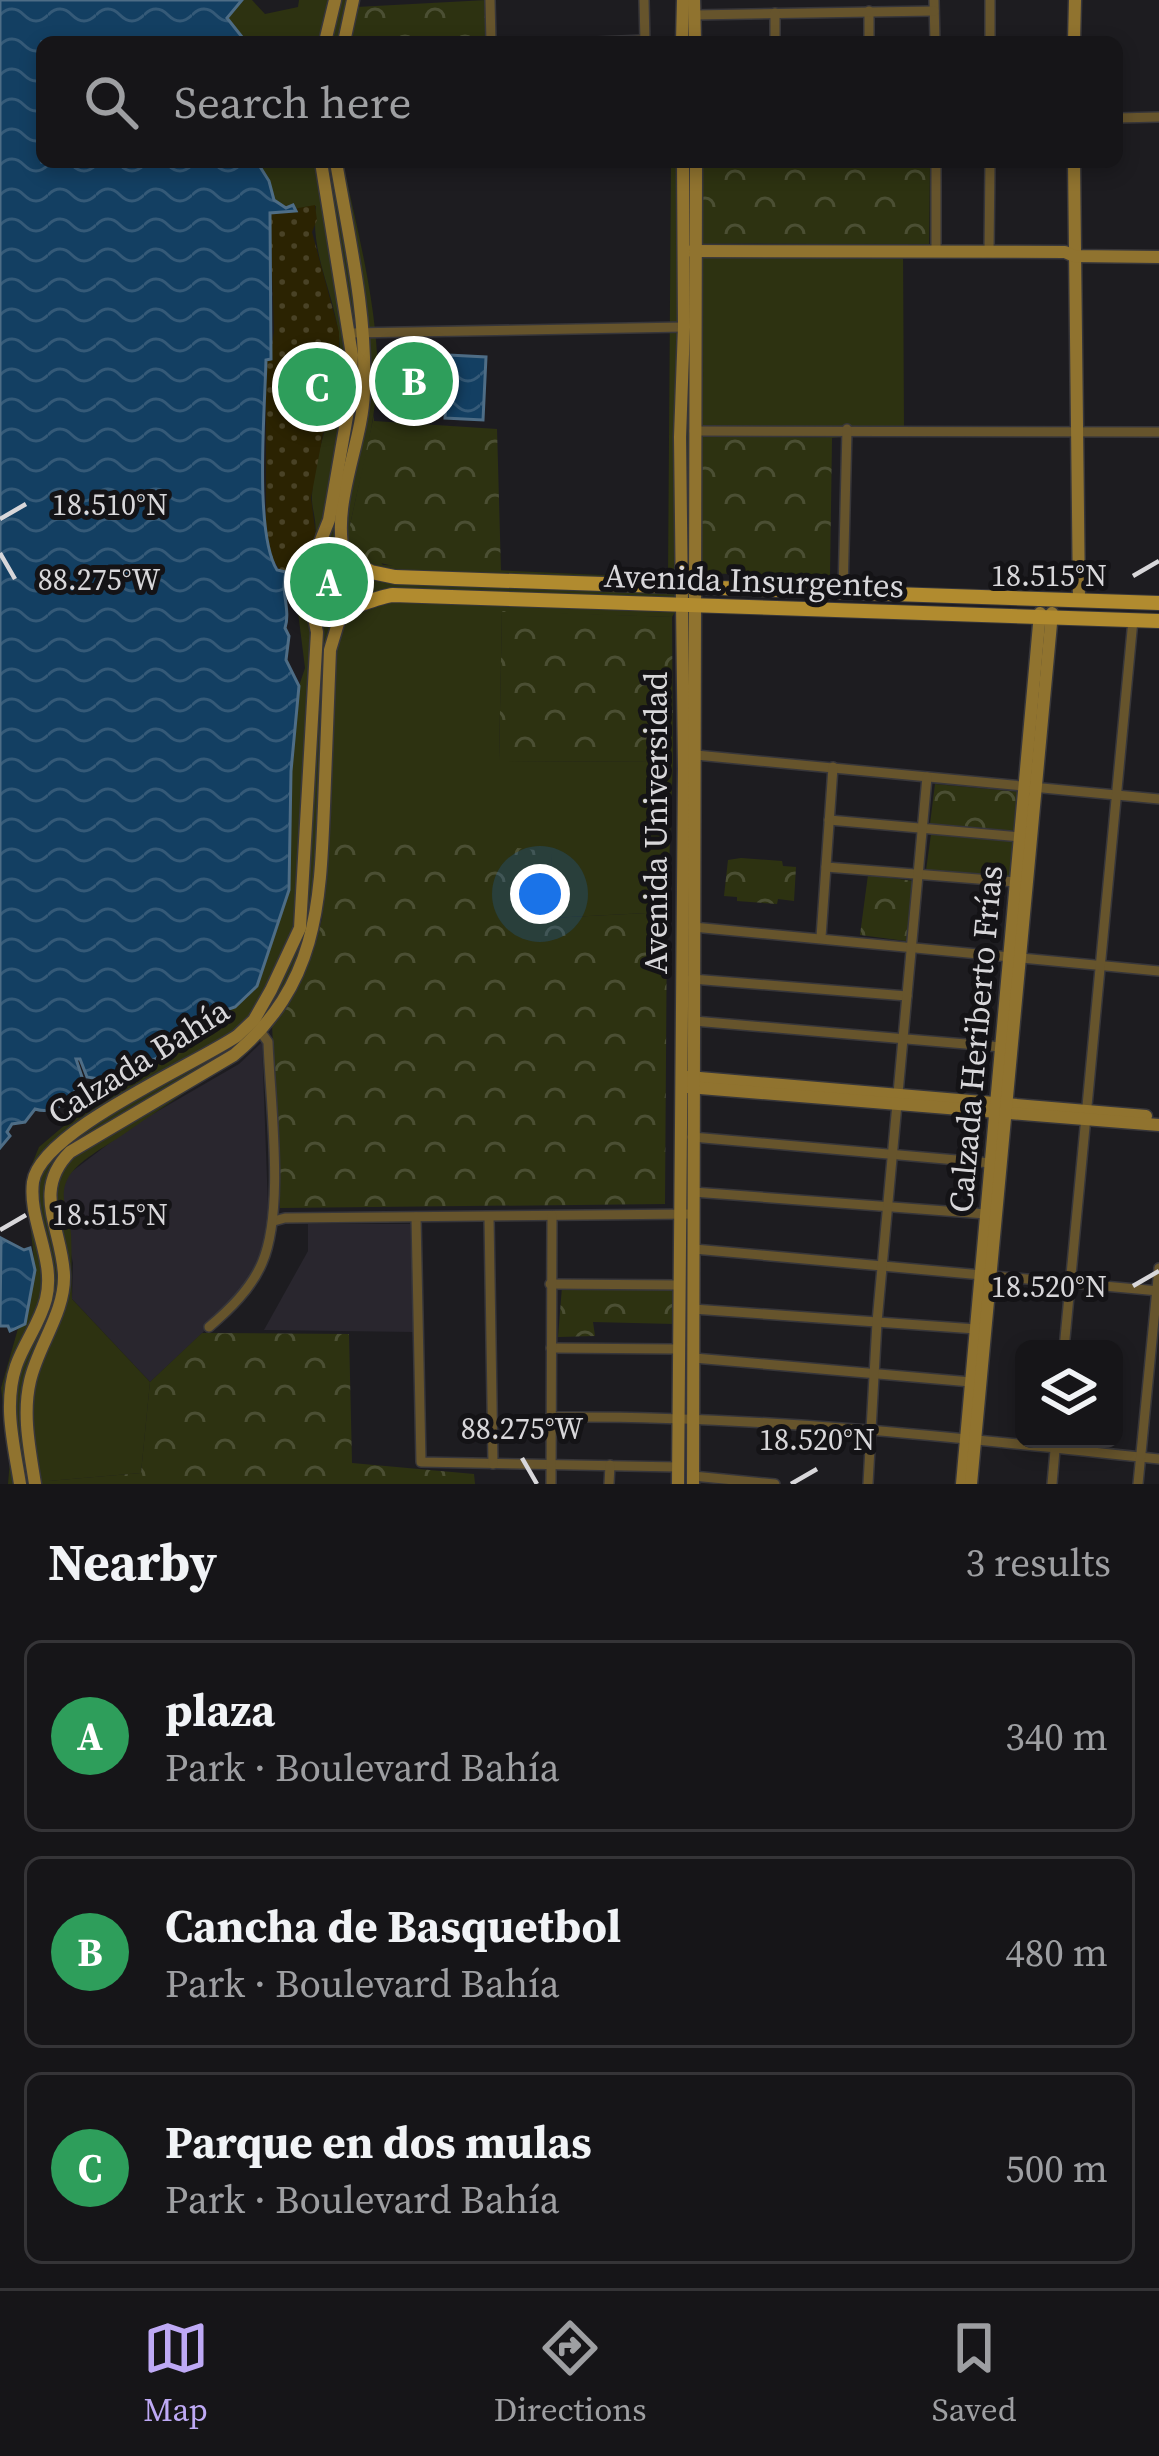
<!DOCTYPE html>
<html lang="en">
<head>
<meta charset="utf-8">
<style>
  :root { --surface:#161518; --page:#232225; --text:#f1f3f6; --muted:#9e9fa2; --line:#353437; --accent:#bea9f5 }
  body { margin:0; font-family:"Source Serif 4",serif; background:var(--page); color:var(--text) }
  .controls { position:absolute; right:36px; bottom:36px; display:grid; overflow:hidden; border-radius:18px; box-shadow:0 6px 18px #0003 }
  .controls button { width:108px; height:108px; display:grid; place-items:center; padding:0; border:0; border-bottom:3px solid var(--line); background:var(--surface); color:var(--text); font:60px sans-serif }
  .you { position:absolute; left:540px; top:894px; width:42px; height:42px; margin:-30px; border:9px solid #fff; border-radius:50%; background:#1a73e8; box-shadow:0 0 0 18px #1a73e833 }
  .badge { display:grid; place-items:center; width:78px; height:78px; border-radius:50%; background:var(--accent); color:#fff; font-size:39px; font-weight:700 }
  .pin { position:absolute; translate:-50% -50%; border:6px solid #fff; box-shadow:0 3px 12px #0006 }
  .list { margin:0; padding:0; list-style:none }
  h2 { display:flex; justify-content:space-between; align-items:center; height:156px; margin:0; padding:0 48px; font-size:51px }
  h2 small { font-size:39px; font-weight:400; color:var(--muted) }
  .list li { display:grid; grid-template-columns:78px 1fr auto; gap:36px; align-items:center; box-sizing:border-box; height:192px; margin:0 24px 24px; padding:0 24px; border:3px solid var(--line); border-radius:18px }
  .list b { display:block; font-size:45px; white-space:nowrap }
  .list p { margin:0; font-size:39px; white-space:nowrap; color:var(--muted) }
  .list em { font-size:39px; font-style:normal; color:var(--muted) }
  .icon { flex:none; width:66px; height:66px; fill:none; stroke:currentColor; stroke-width:2; stroke-linecap:round; stroke-linejoin:round }
  .map { position:relative; flex:none; width:1159px; height:1484px; overflow:hidden }
  .search { position:absolute; background:var(--surface); box-shadow:0 6px 18px #0003; left:36px; right:36px; top:36px; height:132px; display:flex; align-items:center; gap:30px; box-sizing:border-box; padding:0 42px; border-radius:18px; color:var(--muted); font-size:45px }
  .sheet { height:804px; background:var(--surface) }
  nav { display:flex; justify-content:space-around; align-items:center; box-sizing:border-box; height:168px; border-top:3px solid var(--line); background:var(--surface); font-size:33px; color:var(--muted) }
  nav a { display:grid; justify-items:center; gap:6px }
  nav .on { color:var(--accent) }
  .map>svg:first-child { display:block }
</style>
</head>
<body>
<div class="map">
<svg width="1159" height="1484" viewBox="0 0 1159 1484">
  <defs>
    <pattern id="forest-crowns" width="20" height="18" patternUnits="userSpaceOnUse" patternTransform="scale(3)"><rect width="20" height="18" fill="#2d3211"/><path d="M2 6a3 3 0 1 1 6 0M12 15a3 3 0 1 1 6 0" fill="none" stroke="#4b4f33"/></pattern>
    <pattern id="sand-dots" width="8" height="8" patternUnits="userSpaceOnUse" patternTransform="scale(3)"><rect width="8" height="8" fill="#2b2302"/><path d="M2 2h.1M6 6h.1" fill="none" stroke="#494226" stroke-width="1.8" stroke-linecap="round"/></pattern>
    <pattern id="water-waves" width="16" height="10" patternUnits="userSpaceOnUse" patternTransform="scale(3)"><rect width="16" height="10" fill="#133f62"/><path d="M0 5q4-4 8 0t8 0" fill="none" stroke="#355a78"/></pattern>
  </defs>
  <rect width="100%" height="100%" fill="#1d1c20"/>
  <g fill="#29262e">
    <polygon points="262,1042 268,1207 261,1262 230,1307 150,1382 72,1299 73,1263 59,1202 66,1176 132,1126 239,1064"/>
    <polygon points="308,1224 410,1224 414,1332 264,1330 308,1251"/>
  </g>
  <g fill="#2d3211">
    <polygon points="242,0 252,0 265,14 298,7 299,0 357,0 348,42 246,42 227,18"/>
    <path d="M343 162C356 225 373 288 377 353 380 411 362 469 350 525L383 565 668 578 671 162H698V243L903 245 904 428 832 438 702 435 701 573 672 617 502 612 499 761 673 762 667 920 666 912 551 918 552 853 326 881C309 1032 234 1056 124 1134 107 1146 76 1161 67 1180 58 1198 70 1217 71 1234 72 1256 71 1277 72 1299L150 1382 141 1473 49 1481 48 1484H8L10 1460 1 1388 35 1269 27 1195 30 1169 39 1147 125 1074 197 1035 217 1019 220 1012 248 997 278 927 289 890 291 771 299 686 305 668 294 580C297 564 309 556 314 540 319 524 311 510 312 495 315 444 340 401 340 350 339 300 309 257 316 206L296 211 293 205 286 208 274 200 269 181 256 163Z"/>
    <polygon points="932,827 1018,838 1015,877 926,870"/>
  </g>
  <g fill="url(#forest-crowns)">
    <polygon points="487,0 488,42 348,42 357,7"/>
    <polygon points="698,162 930,162 929,245 698,243"/>
    <path d="M374 415V421L497 429 501 572C467 570 383 575 360 552 352 544 351 536 350 525Z"/>
    <polygon points="702,435 832,438 830,577 702,573"/>
    <circle cx="329" cy="583" r="25"/>
    <polygon points="502,611 672,617 673,762 499,761"/>
    <polygon points="935,784 1021,792 1018,831 930,824"/>
    <polygon points="330,826 552,852 551,918 667,912 665,1204 280,1208 272,1023 305,973 314,949 322,919"/>
    <polygon points="741,858 782,861 783,866 796,867 794,901 778,899 777,904 737,901 737,897 724,896 728,860"/>
    <polygon points="868,875 914,881 906,941 860,935"/>
    <polygon points="562,1287 678,1287 675,1324 593,1322 595,1336 558,1337"/>
    <polygon points="202,1333 349,1334 352,1463 474,1474 475,1484 48,1484 48,1481 141,1473 150,1382"/>
  </g>
  <polygon fill="url(#sand-dots)" points="315,205 317,220 312,232 339,332 339,386 333,417 323,434 311,498 316,536 308,555 296,568 281,572 266,548 266,359 270,359 274,331 270,213"/>
  <g fill="url(#water-waves)" stroke="#4e6d86" stroke-width="3">
    <path d="M0 0H242L227 18 246 42H42V162H257L269 181 274 200 286 208 293 205 296 211 270 213 271 359 266 360C265 408 254 533 277 570L286 572C280 592 291 609 285 628L289 636 286 660 299 686 291 771 289 890 257 986 235 1007 220 1012 197 1035 150 1062 105 1080 87 1077 80 1059H76L82 1077C75 1096 57 1116 35 1109L25 1122 12 1124 7 1132 10 1136 0 1148Z"/>
    <polygon points="448,355 486,357 483,420 445,418"/>
    <polygon points="1,1238 24,1250 30,1248 35,1270 25,1324 10,1331 8,1326 0,1326"/>
  </g>
  <g fill="none" stroke-linecap="round" stroke-linejoin="round">
    <defs>
      <g id="street">
        <polyline points="490,0 491,42"/>
        <polyline points="644,0 645,42"/>
        <polyline points="934,0 935,42"/>
        <polyline points="990,0 990,42"/>
        <polyline points="869,11 869,42"/>
        <polyline points="694,15 934,11"/>
        <polyline points="597,42 645,40"/>
        <polyline points="775,42 775,13"/>
        <polyline points="1117,118 1159,117"/>
        <polyline points="936,252 936,162"/>
        <polyline points="989,252 990,162"/>
        <polyline points="350,333 684,327"/>
        <polyline points="694,431 1159,432"/>
        <polyline points="843,592 847,429"/>
        <polyline points="696,755 1159,799"/>
        <polyline points="829,820 1020,837"/>
        <polyline points="826,867 1016,882"/>
        <polyline points="693,927 1159,971"/>
        <polyline points="821,937 833,767"/>
        <polyline points="692,979 907,996"/>
        <polyline points="694,1021 1001,1047"/>
        <polyline points="692,1137 991,1163"/>
        <polyline points="693,1192 986,1214"/>
        <polyline points="416,1217 421,1462 678,1467"/>
        <polyline points="489,1217 493,1464"/>
        <polyline points="274,1221 285,1218 693,1214"/>
        <polyline points="694,1249 1159,1291"/>
        <polyline points="550,1284 680,1285"/>
        <polyline points="693,1309 976,1329"/>
        <path d="M209 1327C229 1310 251 1289 262 1263 285 1210 270 1102 268 1042L260 1031"/>
        <polyline points="551,1348 678,1349"/>
        <polyline points="1064,1349 1133,620"/>
        <polyline points="694,1358 971,1382"/>
        <path d="M550 1417C754 1415 957 1437 1159 1459"/>
        <polyline points="693,1476 775,1484"/>
        <polyline points="551,1484 552,1216"/>
        <polyline points="609,1484 610,1465"/>
        <polyline points="868,1484 877,1322 927,777"/>
        <polyline points="1052,1484 1056,1439"/>
        <polyline points="1138,1484 1159,1268"/>
      </g>
      <g id="secondary">
        <polyline points="694,0 695,42"/>
        <polyline points="325,42 335,0"/>
        <polyline points="344,42 353,0"/>
        <polyline points="682,42 683,0"/>
        <polyline points="1074,42 1075,0"/>
        <path d="M336 162C349 238 367 314 364 392 362 445 331 503 344 556"/>
        <polyline points="1074,162 1079,600"/>
        <polyline points="692,251 1065,252 1074,256 1159,257"/>
        <polyline points="315,555 329,520 350,399 352,355 321,162"/>
        <polyline points="688,1077 1146,1116"/>
        <polyline points="688,1087 1159,1125"/>
        <path d="M20 1484C14 1445 3 1405 16 1366 24 1343 40 1323 46 1299 56 1259 28 1221 33 1182 40 1132 192 1066 237 1036L254 1020 271 990 300 928 317 632 312 609"/>
        <path d="M35 1484C30 1451 22 1415 30 1381 38 1345 65 1313 64 1275 62 1229 31 1191 70 1152L234 1055C317 985 320 907 324 806 326 754 328 702 330 650L342 610"/>
        <polyline points="678,1484 684,768 680,437 684,327 683,162"/>
        <polyline points="693,1484 696,162"/>
        <polyline points="962,1484 1040,613"/>
        <polyline points="971,1484 1052,613"/>
      </g>
      <g id="primary">
        <polyline points="352,562 371,572 395,577 1159,603"/>
        <path d="M349 606C361 592 362 578 352 562L330 552C299 556 283 599 319 612 336 618 372 597 393 595L1159 621"/>
      </g>
    </defs>
    <use href="#street" stroke="#37363a" stroke-width="12"/>
    <use href="#secondary" stroke="#37363a" stroke-width="15"/>
    <use href="#primary" stroke="#37363a" stroke-width="16"/>
    <use href="#street" stroke="#66542c" stroke-width="9"/>
    <use href="#secondary" stroke="#90732f" stroke-width="12"/>
    <use href="#primary" stroke="#b18b2f" stroke-width="14"/>
  </g>
  <path fill="none" stroke="#d8d7da" stroke-width="4.5" d="M0 519 26 504M0 553 15 579M1133 576 1159 561M0 1230 26 1215M1133 1286 1159 1271M522 1458 537 1484M791 1484 817 1469"/>
  <g text-anchor="middle" stroke-width="10" stroke-linejoin="round" paint-order="stroke">
    <g font-size="33" fill="#d8d7da" stroke="#141316">
      <text transform="translate(754 580) rotate(2)" y="12">Avenida Insurgentes</text>
      <text transform="translate(655 823) rotate(-90)" y="12">Avenida Universidad</text>
      <text transform="translate(975 1039) rotate(-85)" y="12">Calzada Heriberto Frías</text>
      <text transform="translate(138 1061) rotate(-32)" y="12">Calzada Bahía</text>
    </g>
  </g>
  <g font-size="30" text-anchor="middle" fill="#d8d7da" stroke="#141316" stroke-width="10" stroke-linejoin="round" paint-order="stroke">
    <text x="110" y="515">18.510°N</text>
    <text x="1049" y="586">18.515°N</text>
    <text x="99" y="590">88.275°W</text>
    <text x="110" y="1225">18.515°N</text>
    <text x="1049" y="1297">18.520°N</text>
    <text x="522" y="1439">88.275°W</text>
    <text x="817" y="1450">18.520°N</text>
  </g>
</svg>
<div class="controls">
<button><svg class="icon" aria-label="layers" viewBox="0 0 24 24"><path d="M12 4l9 5-9 5-9-5zM3 14l9 5 9-5"/></svg></button>
</div>
<div class="you"></div>
<div class="pin badge" style="left:329px;top:582px;background:#2e9e5b">A</div>
<div class="pin badge" style="left:414px;top:381px;background:#2e9e5b">B</div>
<div class="pin badge" style="left:317px;top:387px;background:#2e9e5b">C</div>
<div class="search"><svg class="icon" aria-label="search" viewBox="0 0 24 24"><circle cx="10" cy="10" r="6"/><path d="M15 15l6 6"/></svg>Search here</div>
</div>
<section class="sheet">
<h2>Nearby<small>3 results</small></h2>
<ul class="list">
<li><span class="badge" style="background:#2e9e5b">A</span><div><b>plaza</b><p>Park · Boulevard Bahía</p></div><em>340 m</em></li>
<li><span class="badge" style="background:#2e9e5b">B</span><div><b>Cancha de Basquetbol</b><p>Park · Boulevard Bahía</p></div><em>480 m</em></li>
<li><span class="badge" style="background:#2e9e5b">C</span><div><b>Parque en dos mulas</b><p>Park · Boulevard Bahía</p></div><em>500 m</em></li>
</ul>
</section>
<nav>
<a class="on"><svg class="icon" aria-label="map" viewBox="0 0 24 24"><path d="M3 6l6-2 6 2 6-2v14l-6 2-6-2-6 2zM9 4v14M15 6v14"/></svg>Map</a>
<a><svg class="icon" aria-label="directions" viewBox="0 0 24 24"><path d="M12 3l9 9-9 9-9-9zM9 14v-3h6M13 9l2 2-2 2"/></svg>Directions</a>
<a><svg class="icon" aria-label="saved" viewBox="0 0 24 24"><path d="M7 4h10v16l-5-4-5 4z"/></svg>Saved</a>
</nav>
</body>
</html>
